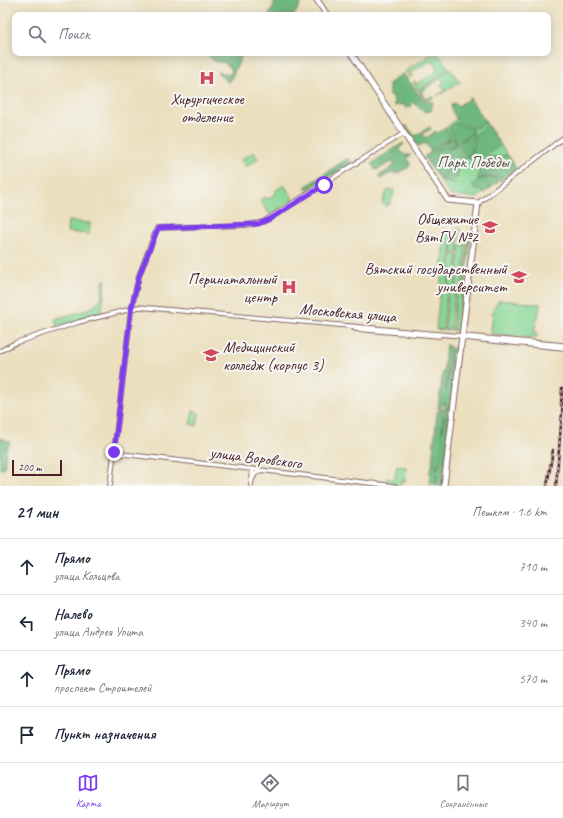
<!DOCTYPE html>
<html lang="ru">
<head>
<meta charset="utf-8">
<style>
  :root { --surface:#fff; --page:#f2f2f3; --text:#1f2937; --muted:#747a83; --line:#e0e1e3; --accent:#7c3aed }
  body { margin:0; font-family:Caveat,sans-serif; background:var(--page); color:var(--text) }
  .scale { position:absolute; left:12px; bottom:10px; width:50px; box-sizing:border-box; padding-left:4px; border:2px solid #4a1f2b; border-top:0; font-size:11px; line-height:14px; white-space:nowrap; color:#4a1f2b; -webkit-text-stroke:3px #f6f6f2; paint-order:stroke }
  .stop { position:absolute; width:12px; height:12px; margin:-9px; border:3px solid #7c3aed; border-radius:50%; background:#fff }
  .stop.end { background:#7c3aed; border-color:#fff; box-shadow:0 1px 4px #0008 }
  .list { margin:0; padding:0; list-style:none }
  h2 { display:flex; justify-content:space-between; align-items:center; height:52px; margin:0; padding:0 16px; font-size:17px }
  h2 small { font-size:13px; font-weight:400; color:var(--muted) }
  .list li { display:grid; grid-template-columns:26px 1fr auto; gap:12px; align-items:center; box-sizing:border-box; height:56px; padding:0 16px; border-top:1px solid var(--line) }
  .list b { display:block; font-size:15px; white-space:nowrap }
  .list p { margin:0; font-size:13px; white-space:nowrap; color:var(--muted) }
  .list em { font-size:13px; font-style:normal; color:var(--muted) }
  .icon { flex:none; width:22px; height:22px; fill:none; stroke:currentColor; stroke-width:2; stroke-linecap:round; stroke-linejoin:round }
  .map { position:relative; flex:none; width:563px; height:486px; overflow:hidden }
  .search { position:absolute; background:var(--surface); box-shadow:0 2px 10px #0003; left:12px; right:12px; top:12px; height:44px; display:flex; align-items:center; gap:10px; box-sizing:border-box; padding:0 14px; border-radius:8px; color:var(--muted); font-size:15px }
  .sheet { height:276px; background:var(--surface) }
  nav { display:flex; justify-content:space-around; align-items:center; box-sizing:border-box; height:56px; border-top:1px solid var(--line); background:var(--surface); font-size:11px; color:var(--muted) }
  nav a { display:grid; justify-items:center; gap:2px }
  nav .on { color:var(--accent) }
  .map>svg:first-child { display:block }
</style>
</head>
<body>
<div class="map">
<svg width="563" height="486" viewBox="0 0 563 486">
  <rect width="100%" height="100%" fill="#f6f6f2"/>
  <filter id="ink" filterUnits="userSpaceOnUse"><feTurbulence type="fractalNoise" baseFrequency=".025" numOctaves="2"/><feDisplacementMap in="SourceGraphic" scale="8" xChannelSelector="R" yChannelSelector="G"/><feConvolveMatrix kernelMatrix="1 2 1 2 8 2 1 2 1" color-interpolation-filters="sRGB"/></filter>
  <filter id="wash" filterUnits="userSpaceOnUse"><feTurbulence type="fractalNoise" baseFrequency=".012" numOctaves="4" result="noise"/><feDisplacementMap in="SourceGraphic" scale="16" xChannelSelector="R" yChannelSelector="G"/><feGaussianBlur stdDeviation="0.9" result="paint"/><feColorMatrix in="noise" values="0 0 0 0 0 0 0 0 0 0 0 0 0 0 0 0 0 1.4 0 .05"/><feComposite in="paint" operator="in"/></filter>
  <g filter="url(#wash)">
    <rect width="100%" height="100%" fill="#ebdfbe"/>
    <g fill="#89d795" stroke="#6a7b60">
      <polygon points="432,54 434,56 438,54 449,68 418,90 413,82 415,81 417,84 437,71 435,67 437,66 434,62 432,63 430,61 410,73 412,76 410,77 405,71"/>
      <polygon points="450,69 460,82 437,96 445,91 441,84 444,81 441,78 421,92 426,99 433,96 434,98 425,100 419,91"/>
      <polygon points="476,108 516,168 477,198 450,195 424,157 431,152 430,150 451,138 446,128 456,119"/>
      <polygon points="254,152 258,159 246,167 241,160"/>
      <polygon points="284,185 294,200 270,215 260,200 264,197 268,199 275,194 276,190"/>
      <polygon points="388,190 393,190 394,193 389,205 385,206 382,202"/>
      <polygon points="68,221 90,223 89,234 67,232"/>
      <polygon points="458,228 460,229 458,253 452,253 454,232"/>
      <polygon points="446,232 453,233 443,330 436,329"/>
      <polygon points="469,234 471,234 462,317 459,331"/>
      <polygon points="460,245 466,245 458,331 453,331"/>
      <polygon points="452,254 458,255 451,330 445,330"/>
      <path d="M104 280 106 281 101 314 57 327 55 319C66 315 96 311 101 298 103 292 102 284 104 280Z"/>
      <polygon points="499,300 540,304 538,319 536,321 534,333 537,334 536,338 491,334 493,309"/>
      <polygon points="193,411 199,413 197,426 190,424"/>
      <polygon points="397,466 406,467 405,482 401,481 401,485 386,483 387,478 394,480"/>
    </g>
    <g fill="#6eb87e" stroke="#5c6c54">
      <polygon points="276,0 303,0 294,15 269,15"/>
      <path d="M206 53H211L213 56 217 53H243L229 83 218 73V71L227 75 230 74 232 71 230 67 223 62C216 64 209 58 206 53Z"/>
      <polygon points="403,73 424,101 433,102 431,111 425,112 412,102 411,107 406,108 402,104 394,106 393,96 389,96 389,84"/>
      <path d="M470 98 486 123 476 128C464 127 452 119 451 105L454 103 458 106Z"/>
      <polygon points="457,122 462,126 473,130 473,132 457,142 449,128"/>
      <polygon points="406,125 415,136 430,127 431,129 422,134 426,138 436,131 438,133 446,128 451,137 430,150 425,143 418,146 405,127"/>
      <polygon points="487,125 501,145 485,155 471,159 476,134"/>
      <polygon points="474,133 469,158 468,158 459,143"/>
      <polygon points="453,138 457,143 441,151 436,149"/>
      <path d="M403 143 404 144 399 149 405 155H411L407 158 410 163 409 167 398 173H391L380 179 379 176 394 166V162C388 162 382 169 375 170L372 163Z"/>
      <polygon points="457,144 466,158 465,159 441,154"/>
      <polygon points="435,149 438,154 450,158 456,165 440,177 442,179 454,182 454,184 442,182 424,157"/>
      <polygon points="508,155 516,168 501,180 495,170 491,169 497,157"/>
      <polygon points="486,157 496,157 493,164 473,162"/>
      <polygon points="348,158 351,163 307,190 305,187"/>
      <path d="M473 163C482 165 492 167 497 177H483L477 180 479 173 478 167 472 165Z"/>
      <polygon points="457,166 459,170 457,178 442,178 443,176"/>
      <polygon points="484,178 497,178 498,182 484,192 474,189 472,184"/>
      <path d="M446 345 451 347C449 363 446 376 446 391L452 349 454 347 458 348 442 486H436L437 475 435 484H430C429 479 429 468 433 464L437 465V471L439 462 435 464 432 462 437 413 438 411 444 408 442 433 446 411 445 402 443 406 438 409 443 372 445 369 444 367Z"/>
      <polygon points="0,438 10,442 6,449 5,466 2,469 0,469"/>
    </g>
  </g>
  <g filter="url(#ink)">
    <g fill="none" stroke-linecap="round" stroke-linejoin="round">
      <defs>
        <g id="secondary">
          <polyline points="478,203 563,138"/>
          <polyline points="355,329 439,336"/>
          <polyline points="464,336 563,345"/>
          <polyline points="464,338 563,348"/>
          <polyline points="0,351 15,343 79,322 139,307 461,336"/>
          <polyline points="114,453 395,486"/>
          <polyline points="252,480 255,474 260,471"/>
          <polyline points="110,486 131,310 139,276 157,228 248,225 263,222 404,133"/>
          <polyline points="251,486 253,469"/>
        </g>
        <g id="trunk">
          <polyline points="317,0 327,15"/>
          <polyline points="351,53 448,200 478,203 444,486"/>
        </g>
      </defs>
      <use href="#secondary" stroke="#82625e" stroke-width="5.5"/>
      <use href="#trunk" stroke="#82625e" stroke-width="7"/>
      <use href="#secondary" stroke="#fff" stroke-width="3.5"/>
      <use href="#trunk" stroke="#fff" stroke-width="5"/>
      <defs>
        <g id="rail">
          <polyline points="561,405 562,388"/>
          <polyline points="547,486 553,450"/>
          <polyline points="556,486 563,400"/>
        </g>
      </defs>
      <use href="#rail" stroke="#4a1f2b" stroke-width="2.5"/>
      <use href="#rail" stroke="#f6f6f2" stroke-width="1" stroke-dasharray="3" stroke-linecap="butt"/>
    </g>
  </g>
  <g fill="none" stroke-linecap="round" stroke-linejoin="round" filter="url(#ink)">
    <polyline stroke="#7c3aed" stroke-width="5" points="114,452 131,310 139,276 158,228 258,224 270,219 324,185"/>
  </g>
  <defs>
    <symbol id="hospital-bare" viewBox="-9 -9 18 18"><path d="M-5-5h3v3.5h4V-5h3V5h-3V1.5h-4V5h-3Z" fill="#d1495b" stroke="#f6f6f2" stroke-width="2.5" paint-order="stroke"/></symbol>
    <symbol id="university-bare" viewBox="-9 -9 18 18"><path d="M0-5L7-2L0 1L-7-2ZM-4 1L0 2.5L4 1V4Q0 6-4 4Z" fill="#d1495b" stroke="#f6f6f2" stroke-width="2.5" paint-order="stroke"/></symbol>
  </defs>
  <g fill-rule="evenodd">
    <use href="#hospital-bare" x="196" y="67" width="22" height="22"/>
    <use href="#university-bare" x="479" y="216" width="22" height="22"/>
    <use href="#university-bare" x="508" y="266" width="22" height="22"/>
    <use href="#hospital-bare" x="278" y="276" width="22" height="22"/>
    <use href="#university-bare" x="200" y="344" width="22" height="22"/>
  </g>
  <g text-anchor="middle" stroke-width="4" stroke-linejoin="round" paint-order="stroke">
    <g font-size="16" fill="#4a1f2b" stroke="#f6f6f2" text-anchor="end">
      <text x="207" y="104" text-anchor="middle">Хирургическое<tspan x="207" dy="18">отделение</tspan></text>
      <text x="478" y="224">Общежитие<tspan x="478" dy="18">ВятГУ №2</tspan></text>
      <text x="507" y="274">Вятский государственный<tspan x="507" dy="18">университет</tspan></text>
      <text x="277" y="284">Перинатальный<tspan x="277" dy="18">центр</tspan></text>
      <text x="223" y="352" text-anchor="start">Медицинский<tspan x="223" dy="18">колледж (корпус 3)</tspan></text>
    </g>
    <g font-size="16" fill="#5d564b" stroke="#f6f6f2">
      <text x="473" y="167">Парк Победы</text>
    </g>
    <g font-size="16" fill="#4a1f2b" stroke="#f6f6f2">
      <text transform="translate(348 312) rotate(5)" y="6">Московская улица</text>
      <text transform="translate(256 457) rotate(7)" y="6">улица Воровского</text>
    </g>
  </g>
</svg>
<div class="scale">200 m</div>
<div class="stop" style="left:324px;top:185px"></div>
<div class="stop end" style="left:114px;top:452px"></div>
<div class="search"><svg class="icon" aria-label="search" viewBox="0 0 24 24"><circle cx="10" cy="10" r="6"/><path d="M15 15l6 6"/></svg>Поиск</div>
</div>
<section class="sheet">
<h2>21 мин<small>Пешком · 1.6 km</small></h2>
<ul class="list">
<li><svg class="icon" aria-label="ahead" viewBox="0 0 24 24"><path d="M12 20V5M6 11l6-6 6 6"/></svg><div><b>Прямо</b><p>улица Кольцова</p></div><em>710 m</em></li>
<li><svg class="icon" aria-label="left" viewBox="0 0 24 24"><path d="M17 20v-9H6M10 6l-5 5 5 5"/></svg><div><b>Налево</b><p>улица Андрея Упита</p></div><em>340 m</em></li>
<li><svg class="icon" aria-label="ahead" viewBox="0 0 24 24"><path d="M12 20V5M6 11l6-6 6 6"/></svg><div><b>Прямо</b><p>проспект Строителей</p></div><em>570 m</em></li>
<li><svg class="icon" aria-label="arrive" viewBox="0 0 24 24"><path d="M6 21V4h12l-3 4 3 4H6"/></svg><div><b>Пункт назначения</b></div></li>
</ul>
</section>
<nav>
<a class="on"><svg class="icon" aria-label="map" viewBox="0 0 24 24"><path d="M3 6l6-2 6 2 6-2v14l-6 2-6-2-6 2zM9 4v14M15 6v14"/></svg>Карта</a>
<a><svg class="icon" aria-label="directions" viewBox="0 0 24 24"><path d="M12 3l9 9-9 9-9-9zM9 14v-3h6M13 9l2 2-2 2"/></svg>Маршрут</a>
<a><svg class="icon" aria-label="saved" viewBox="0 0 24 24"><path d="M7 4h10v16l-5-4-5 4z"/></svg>Сохранённые</a>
</nav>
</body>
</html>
